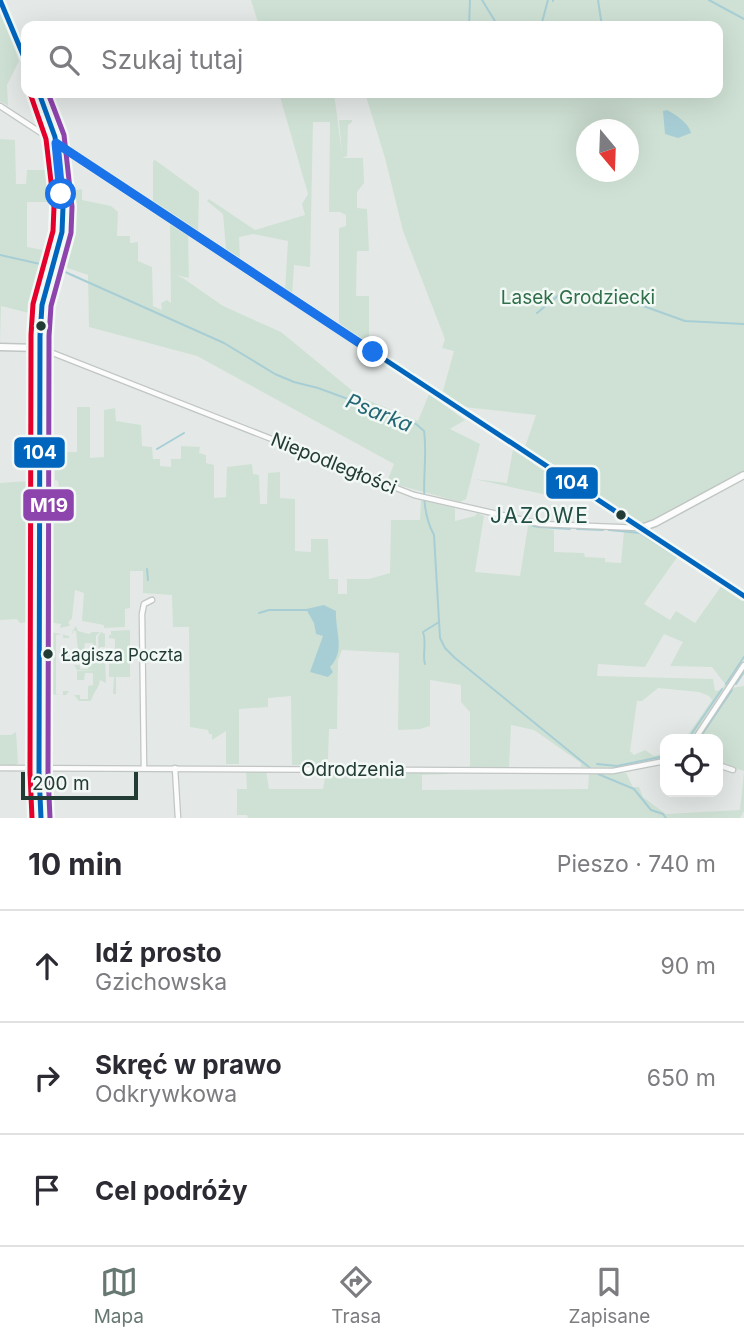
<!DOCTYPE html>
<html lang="pl">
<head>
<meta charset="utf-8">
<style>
  :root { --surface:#fff; --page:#f2f2f3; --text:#2b2b33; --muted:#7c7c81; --line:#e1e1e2; --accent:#677873 }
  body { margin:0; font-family:Inter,sans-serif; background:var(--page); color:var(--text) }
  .controls { position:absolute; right:21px; bottom:21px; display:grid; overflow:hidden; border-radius:14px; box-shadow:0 7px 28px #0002 }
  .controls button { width:63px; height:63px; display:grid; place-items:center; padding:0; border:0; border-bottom:2px solid var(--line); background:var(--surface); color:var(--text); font:35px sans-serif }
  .compass { position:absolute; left:576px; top:119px; width:63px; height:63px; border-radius:50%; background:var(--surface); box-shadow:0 7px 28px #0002; rotate:161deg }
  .scale { position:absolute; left:21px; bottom:18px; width:117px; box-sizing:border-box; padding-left:7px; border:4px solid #233b35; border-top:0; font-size:19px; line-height:24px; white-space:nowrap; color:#233b35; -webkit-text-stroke:5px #f2f8f5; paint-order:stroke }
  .stop { position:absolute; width:21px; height:21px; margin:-16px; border:5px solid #1a73e8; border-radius:50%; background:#fff }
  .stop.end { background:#1a73e8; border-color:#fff; box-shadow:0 2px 7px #0008 }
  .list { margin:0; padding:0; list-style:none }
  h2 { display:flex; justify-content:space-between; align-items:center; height:91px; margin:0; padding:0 28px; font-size:30px }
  h2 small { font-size:23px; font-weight:400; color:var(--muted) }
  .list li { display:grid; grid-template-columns:46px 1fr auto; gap:21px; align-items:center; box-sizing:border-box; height:112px; padding:0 28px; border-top:2px solid var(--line) }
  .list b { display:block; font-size:26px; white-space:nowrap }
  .list p { margin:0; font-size:23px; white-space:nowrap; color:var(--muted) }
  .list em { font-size:23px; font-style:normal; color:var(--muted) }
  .icon { flex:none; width:38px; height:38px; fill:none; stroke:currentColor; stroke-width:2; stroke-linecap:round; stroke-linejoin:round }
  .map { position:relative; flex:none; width:744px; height:818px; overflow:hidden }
  .search { position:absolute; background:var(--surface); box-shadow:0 7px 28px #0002; left:21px; right:21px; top:21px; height:77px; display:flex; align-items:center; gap:18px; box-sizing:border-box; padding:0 24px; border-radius:14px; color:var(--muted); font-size:26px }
  .sheet { height:427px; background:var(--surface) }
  nav { display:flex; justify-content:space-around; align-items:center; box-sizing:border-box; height:98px; border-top:2px solid var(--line); background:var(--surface); font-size:19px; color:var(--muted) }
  nav a { display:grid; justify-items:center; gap:4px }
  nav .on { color:var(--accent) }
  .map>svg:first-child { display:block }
</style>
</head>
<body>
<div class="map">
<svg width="744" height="818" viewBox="0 0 744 818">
  <rect width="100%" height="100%" fill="#e4e9e7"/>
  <g fill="#cfe1d4" fill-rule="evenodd">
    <path d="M251 0H744V473L642 525 525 447 536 415 464 407 443 391 454 351 442 348 445 339 403 231 385 158 365 93H718V26H344L342 23 335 26H259ZM586 130H628V172H586Z"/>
    <polygon points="0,8 26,72 26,75 14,48 19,61 7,85 8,106 0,101"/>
    <polygon points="279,93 334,93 342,154 339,120 352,120 352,122 348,125 347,156 342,158 363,158 364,183 357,192 357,208 367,209 369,251 357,251 356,296 369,296 369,342 367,344 339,323 339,228 346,226 346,215 340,212 329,212 330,122 313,122 310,267 294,265 292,296 285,291 288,241 253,234 239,237 240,258 226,249 223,214 207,201 209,199 255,230 305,215 302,204 308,194"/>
    <polygon points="0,139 15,140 16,184 26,184 27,170 56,170 58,202 27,202 27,247 54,252 45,273 37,315 1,306 0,343"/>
    <path d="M63 154 66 192 82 189V200L111 206 118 212 117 236H130V243L138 242V261L152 267 153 306 162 310 161 303 167 300 171 303 170 224 188 235 189 278 175 275 183 278 223 306 281 332 360 397 418 421 429 394 465 420 450 429 480 444 466 499 460 502 387 482 394 464 197 356 89 327 88 275 56 264C67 225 64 199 60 159Z"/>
    <polygon points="155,160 199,192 198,232 153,202 153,161"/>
    <path d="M77 407H90V458L104 457V410L115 408 116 421 141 425 142 446 152 447 153 459H160V466L171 467V459H181V446L200 447 199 453 206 455V463L214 465V498L226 497 227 467 252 464 253 474 259 475 260 504H267L268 473 280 472V498L295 499V551L311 552V539H328L329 579H338V594H347V579H369L390 573 391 520H420L421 500 455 508V521L475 516 477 513 484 516 475 572 520 576 528 526 554 530V552L584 553 585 557 605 558V562L621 563 624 532 630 531 607 529 637 530 678 556 644 604 670 620 676 611 695 623 722 585 744 599V658L691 739H685L712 700 709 696 699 692 658 688 642 701H637L630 751 634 755 645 750 654 756 665 753V758L619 768 581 767V763L534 730 511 725 509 767H470V712L461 702V685L430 680V726L420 729 398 730 399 653 342 650 338 660 337 729H329L328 759H325V765H292L291 696 268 698V707L239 709V764H226V731L212 740V734H209L208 730 190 727 189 627H173L172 595 143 593V571H130V608L125 609V627L104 628V625L82 621 84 593 75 590 72 618 68 623 70 624 69 626 60 628 61 624 48 622 47 625 43 624 42 512 55 510V487L59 486 58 481 55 480V452H77ZM664 634 683 642 670 666 712 667 725 684 721 690 715 691 713 679 597 676 598 664 645 667Z"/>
    <polygon points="513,449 567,487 561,498 474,479 507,483"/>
    <polygon points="29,463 29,616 32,622 20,623 17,619 0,620 0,483 29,481"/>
    <polygon points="32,463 36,465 37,469 35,612 31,608"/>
    <path d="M76 626 78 631 89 634 92 632H100L96 636V662H99L98 637 101 632 105 634V647H100V656H105L106 683 100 680C99 689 93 692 91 701H79L74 695H80V699H88V686L93 685V673H85L84 680H77V671H96L77 670 74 665H80V669H88L89 656H93V643H85L84 650H78L76 631H73V634L72 632Z"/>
    <polygon points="130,630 130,677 116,677 116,694 113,694 114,677 109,677 109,660 115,660 115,639 109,638 109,635 111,635 111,631"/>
    <polygon points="47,631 69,636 69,638 63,638 63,634 56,635 56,694 63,695 63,691 69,691 66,695 43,694 43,633"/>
    <polygon points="744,686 744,771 718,763 718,739 698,739 731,688"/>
    <polygon points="16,732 18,763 16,765 0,765 0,735 11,735"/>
    <polygon points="246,771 266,771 269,789 323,789 326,771 448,772 449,774 422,775 422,790 588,789 589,774 626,773 633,787 639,787 643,797 666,814 740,810 744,772 744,811 740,818 248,818 247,815 237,815 237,789 247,789"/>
  </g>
  <g fill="#a8ced5">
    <path d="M667 110C676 115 689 123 691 133L678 138 665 134 663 111Z"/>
    <path d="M324 605 336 611C335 631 346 651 330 667L333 672 328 677 310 672 323 636 316 634 314 623 306 609Z"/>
  </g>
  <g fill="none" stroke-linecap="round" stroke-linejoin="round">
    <g stroke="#a8ced5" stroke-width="2">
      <polyline points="482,0 498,26"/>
      <polyline points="553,0 553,1"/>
      <polyline points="598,0 602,26"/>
      <polyline points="709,0 744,19"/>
      <polyline points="469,26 470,0"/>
      <polyline points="541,26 548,0"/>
      <polyline points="0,255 49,266"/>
      <path d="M54 267 224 343 275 374 294 382 318 388 416 424 424 431C429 466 416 502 434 535L440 638 445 648 455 658 590 768"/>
      <polyline points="282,287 298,299"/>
      <polyline points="304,302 308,305"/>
      <polyline points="314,309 318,312"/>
      <polyline points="537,313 559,295 567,293 610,294 685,321 744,324"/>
      <polyline points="341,327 367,344"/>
      <polyline points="372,347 379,352"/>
      <polyline points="384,355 389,358"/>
      <polyline points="395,362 398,364"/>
      <polyline points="403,367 413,373"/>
      <polyline points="424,381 491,426"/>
      <polyline points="43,410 43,425"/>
      <polyline points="495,428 504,434"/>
      <polyline points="43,431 43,436"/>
      <polyline points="508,437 524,447"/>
      <polyline points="43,442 43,470"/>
      <polyline points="157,449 184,433"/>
      <polyline points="508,520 538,527 570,529"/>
      <polyline points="577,529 603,530"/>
      <polyline points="609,530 640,533 677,557"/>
      <polyline points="147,569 148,580"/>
      <polyline points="259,613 269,610 308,610"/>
      <path d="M425 664C422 656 427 643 423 632L439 622"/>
      <polyline points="726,684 744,657"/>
      <polyline points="736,684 744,672"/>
      <polyline points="688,739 722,689"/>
      <polyline points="699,739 732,690"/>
      <polyline points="597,764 617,766 665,756"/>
      <polyline points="598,774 634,789 651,810 663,814 666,818"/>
    </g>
    <defs>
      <g id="street">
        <polyline points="0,106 55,142"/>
        <polyline points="40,348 414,495 541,524 640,528"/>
        <polyline points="695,739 744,665"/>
        <polyline points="718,765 733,770"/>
        <polyline points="0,768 613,771 665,761"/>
        <polyline points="144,768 142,614 144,604 152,600"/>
        <polyline points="175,768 178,818"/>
      </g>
      <g id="secondary">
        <polyline points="0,0 26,62"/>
        <polyline points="39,93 55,137 63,207 62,232 42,305 40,336 39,773 41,818"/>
        <polyline points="56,143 744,596"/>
        <polyline points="0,347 39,348"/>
        <polyline points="641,528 655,523 744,475"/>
      </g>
    </defs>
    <use href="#street" stroke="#c1c6c4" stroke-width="7"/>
    <use href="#secondary" stroke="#c0c6c4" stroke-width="9"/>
    <use href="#street" stroke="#fbfcfb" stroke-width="4.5"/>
    <use href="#secondary" stroke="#fbfcfb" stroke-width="6"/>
    <defs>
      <g id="bus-1">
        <polyline points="0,0 26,62"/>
        <polyline points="39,93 55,137 63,207 62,232 42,305 40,336 39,773 41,818"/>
        <polyline points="56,143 744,596"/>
      </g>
      <polyline id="bus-2" points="31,96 46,139 54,207 53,231 33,304 31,335 30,773 32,818"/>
      <polyline id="bus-3" points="48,93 64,135 72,207 71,233 51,306 49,336 48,773 50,818"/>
    </defs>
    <use href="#bus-1" stroke="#f2f8f5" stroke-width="10"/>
    <use href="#bus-2" stroke="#f2f8f5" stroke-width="10"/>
    <use href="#bus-3" stroke="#f2f8f5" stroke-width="10"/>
    <use href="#bus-1" stroke="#0065bd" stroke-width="5"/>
    <use href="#bus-2" stroke="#e4002b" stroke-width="5"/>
    <use href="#bus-3" stroke="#8e44ad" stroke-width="5"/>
  </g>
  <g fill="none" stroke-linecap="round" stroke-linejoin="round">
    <polyline stroke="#1a73e8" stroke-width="9" points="61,194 56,143 373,352"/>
  </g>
  <g fill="#233b35" stroke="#f2f8f5" stroke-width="2.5">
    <circle cx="41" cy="326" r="6"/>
    <circle cx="621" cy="515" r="6"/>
    <circle cx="48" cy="654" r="6"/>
  </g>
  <g text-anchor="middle" stroke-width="5" stroke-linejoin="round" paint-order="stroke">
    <g font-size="17" fill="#233b35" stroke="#f2f8f5" text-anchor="start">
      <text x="61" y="661">Łagisza Poczta</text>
    </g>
    <g font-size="19" fill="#306f49" stroke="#f2f8f5">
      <text x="578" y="304">Lasek Grodziecki</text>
    </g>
    <g font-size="19" fill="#233b35" stroke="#f2f8f5">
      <text transform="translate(334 463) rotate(22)" y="7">Niepodległości</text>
      <text x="353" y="776">Odrodzenia</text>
    </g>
    <g font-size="21" font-style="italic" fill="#226573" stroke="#f2f8f5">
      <text transform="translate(379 413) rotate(22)" y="7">Psarka</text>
    </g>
    <g font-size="21" letter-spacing="2" fill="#214c42" stroke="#f2f8f5">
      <text x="540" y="523">JAZOWE</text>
    </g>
  </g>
  <g stroke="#f2f8f5" stroke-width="2.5">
    <rect x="13" y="436" width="53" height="33" rx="7" fill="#0065bd"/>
    <rect x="545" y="466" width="54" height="34" rx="7" fill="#0065bd"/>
    <rect x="22" y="488" width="53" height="34" rx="7" fill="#8e44ad"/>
  </g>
  <g font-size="19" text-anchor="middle" font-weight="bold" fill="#fff">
    <text x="40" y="459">104</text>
    <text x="572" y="489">104</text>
    <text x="49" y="512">M19</text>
  </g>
</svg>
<div class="controls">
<button><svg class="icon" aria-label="locate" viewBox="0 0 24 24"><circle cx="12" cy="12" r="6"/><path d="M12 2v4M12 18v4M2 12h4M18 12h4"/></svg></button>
</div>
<svg class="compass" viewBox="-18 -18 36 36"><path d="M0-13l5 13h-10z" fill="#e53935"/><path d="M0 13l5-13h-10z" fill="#7c7c81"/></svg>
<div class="scale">200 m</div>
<div class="stop" style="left:61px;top:194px"></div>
<div class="stop end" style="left:373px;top:352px"></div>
<div class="search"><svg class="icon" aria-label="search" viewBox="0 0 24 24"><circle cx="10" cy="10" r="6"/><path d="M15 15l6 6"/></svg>Szukaj tutaj</div>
</div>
<section class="sheet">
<h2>10 min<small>Pieszo · 740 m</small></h2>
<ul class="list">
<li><svg class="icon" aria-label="ahead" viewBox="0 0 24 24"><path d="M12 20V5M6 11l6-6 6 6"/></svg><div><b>Idź prosto</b><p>Gzichowska</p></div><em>90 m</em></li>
<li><svg class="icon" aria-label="right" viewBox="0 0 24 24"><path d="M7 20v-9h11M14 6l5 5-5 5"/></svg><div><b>Skręć w prawo</b><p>Odkrywkowa</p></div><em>650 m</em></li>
<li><svg class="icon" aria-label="arrive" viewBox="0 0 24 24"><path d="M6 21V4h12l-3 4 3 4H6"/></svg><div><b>Cel podróży</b></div></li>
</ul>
</section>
<nav>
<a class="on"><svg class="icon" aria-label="map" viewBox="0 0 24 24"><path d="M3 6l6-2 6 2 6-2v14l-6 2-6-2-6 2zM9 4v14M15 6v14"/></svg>Mapa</a>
<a><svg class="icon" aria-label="directions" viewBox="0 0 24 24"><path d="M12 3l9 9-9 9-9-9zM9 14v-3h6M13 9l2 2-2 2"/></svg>Trasa</a>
<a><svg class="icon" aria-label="saved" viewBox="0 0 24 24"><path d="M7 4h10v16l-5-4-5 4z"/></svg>Zapisane</a>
</nav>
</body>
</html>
